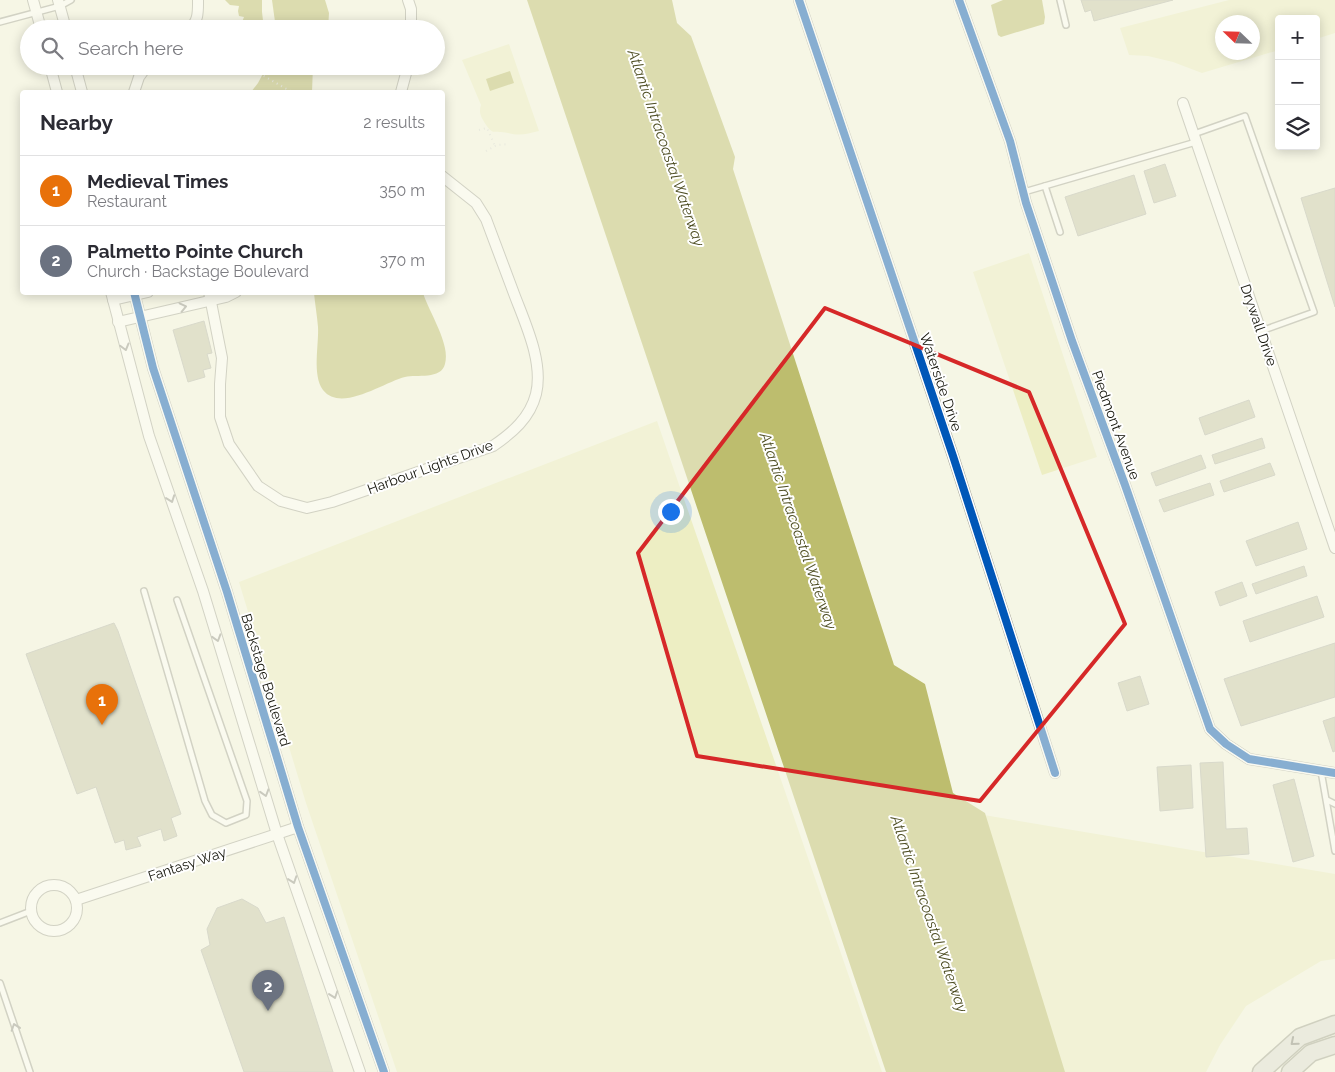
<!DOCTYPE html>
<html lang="en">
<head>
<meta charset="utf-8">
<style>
  :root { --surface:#fff; --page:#f7f7f7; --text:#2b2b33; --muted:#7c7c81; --line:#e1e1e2; --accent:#2563eb }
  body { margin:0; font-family:Raleway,sans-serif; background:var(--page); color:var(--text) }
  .controls { position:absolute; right:15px; top:15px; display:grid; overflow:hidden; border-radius:5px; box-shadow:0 2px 12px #0003 }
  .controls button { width:45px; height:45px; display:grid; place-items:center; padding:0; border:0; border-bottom:1px solid var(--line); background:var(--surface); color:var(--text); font:25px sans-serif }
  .compass { position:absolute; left:1215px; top:15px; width:45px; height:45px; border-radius:50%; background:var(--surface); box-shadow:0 2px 12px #0003; rotate:293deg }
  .you { position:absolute; left:670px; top:511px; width:18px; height:18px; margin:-12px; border:4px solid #fff; border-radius:50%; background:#1a73e8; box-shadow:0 0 0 8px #1a73e833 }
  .badge { display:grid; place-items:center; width:32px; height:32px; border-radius:50%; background:var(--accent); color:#fff; font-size:16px; font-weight:700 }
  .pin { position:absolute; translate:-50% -41px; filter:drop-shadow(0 1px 2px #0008) }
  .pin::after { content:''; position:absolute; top:26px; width:18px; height:15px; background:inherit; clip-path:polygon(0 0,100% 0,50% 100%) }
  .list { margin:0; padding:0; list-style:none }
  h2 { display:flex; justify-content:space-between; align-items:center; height:65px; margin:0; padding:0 20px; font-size:21px }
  h2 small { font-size:16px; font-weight:400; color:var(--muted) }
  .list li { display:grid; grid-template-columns:32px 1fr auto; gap:15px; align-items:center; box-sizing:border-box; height:70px; padding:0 20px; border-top:1px solid var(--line) }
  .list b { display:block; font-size:19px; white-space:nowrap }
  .list p { margin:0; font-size:16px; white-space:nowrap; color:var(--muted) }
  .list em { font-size:16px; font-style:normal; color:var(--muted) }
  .icon { flex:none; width:28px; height:28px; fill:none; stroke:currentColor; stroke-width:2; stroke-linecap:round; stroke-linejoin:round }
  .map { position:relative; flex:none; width:1335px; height:1072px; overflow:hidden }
  .search { position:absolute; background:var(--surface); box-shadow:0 2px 12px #0003; left:20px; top:20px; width:425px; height:55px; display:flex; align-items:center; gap:12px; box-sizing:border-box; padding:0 18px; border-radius:28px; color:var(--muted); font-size:19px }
  .panel { position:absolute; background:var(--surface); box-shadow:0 2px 12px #0003; left:20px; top:90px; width:425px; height:205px; border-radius:5px }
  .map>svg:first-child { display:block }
</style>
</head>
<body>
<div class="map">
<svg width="1335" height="1072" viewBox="0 0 1335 1072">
  <rect width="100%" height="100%" fill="#f5f6e5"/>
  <g fill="#edeec3" fill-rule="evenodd">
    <path d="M1229 0H1335V33L1316 39V19H1279V50L1202 73 1173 62 1148 56 1129 55 1120 28ZM1252 22V52H1222V22Z"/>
    <path d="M509 44 539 131C527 134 520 136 508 133 493 130 493 137 483 120 480 115 479 111 481 105L462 60Z"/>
    <polygon points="1029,253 1097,457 1042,475 973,272"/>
    <polygon points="657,421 882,1072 397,1072 306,803 239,582"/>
    <polygon points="978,814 1335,874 1335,959 1321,961 1246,1006 1220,1045 1206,1072 1059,1072"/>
  </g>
  <g fill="#bdbd6e">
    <polygon points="225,0 262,0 262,12 264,29 243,29 242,22 244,17 239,16 238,11 239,6 230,5"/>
    <polygon points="272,0 325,0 329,13 328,29 276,29"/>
    <polygon points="527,0 672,0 677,23 691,36 735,157 733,169 894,665 925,684 953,793 985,813 1065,1072 886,1072"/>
    <polygon points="1003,0 1042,0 1045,17 1044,24 1001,37 998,35 991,5"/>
    <polygon points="267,66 313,66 312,92 251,92 258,83"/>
    <polygon points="510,71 514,83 490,91 486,79"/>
    <path d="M314 293H423C429 312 451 345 445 364 441 380 417 374 405 377 384 382 341 413 323 390 312 375 319 345 318 327 317 315 315 304 314 293Z"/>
  </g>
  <g fill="#c7c7ac" stroke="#b5b6a9">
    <polygon points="1081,0 1173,0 1094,21 1091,10 1085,12"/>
    <polygon points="1165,164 1176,196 1154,203 1144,171"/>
    <polygon points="1134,175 1146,214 1078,236 1065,197"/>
    <polygon points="1335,188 1335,307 1301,198"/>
    <polygon points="204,321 212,353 207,354 211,368 203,370 205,377 188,382 173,330"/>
    <polygon points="1249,400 1255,417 1205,435 1199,418"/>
    <polygon points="1262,438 1265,448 1215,464 1212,455"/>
    <polygon points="1201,455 1206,468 1156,486 1151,473"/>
    <polygon points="1270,463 1275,475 1224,492 1220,481"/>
    <polygon points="1210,483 1214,495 1164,512 1159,500"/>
    <polygon points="1298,522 1307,549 1256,566 1246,541"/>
    <polygon points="1304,566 1307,576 1256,594 1252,584"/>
    <polygon points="1242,582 1247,596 1220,606 1215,592"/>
    <polygon points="1317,596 1324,617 1250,642 1243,621"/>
    <polygon points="114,623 118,631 181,814 171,818 177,836 164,841 161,829 137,837 141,846 126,850 124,840 115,843 96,787 77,794 26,654"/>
    <polygon points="1335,643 1335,697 1241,726 1224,679"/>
    <polygon points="1140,676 1149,704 1127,711 1118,683"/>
    <polygon points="1335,717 1335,751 1333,752 1323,721"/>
    <polygon points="1223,762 1226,829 1247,828 1249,854 1206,857 1200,763"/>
    <polygon points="1191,765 1193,808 1160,811 1157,767"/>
    <polygon points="1294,779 1314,856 1293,862 1273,785"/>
    <polygon points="242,899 258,908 266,923 284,917 333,1072 244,1072 201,950 210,945 207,929 217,908"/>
  </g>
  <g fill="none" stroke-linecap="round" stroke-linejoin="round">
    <defs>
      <g id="service">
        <polyline points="1060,0 1066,25"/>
        <polyline points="0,22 60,6 71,0"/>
        <polyline points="1194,134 1245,116 1314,312 1261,331"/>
        <polyline points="1045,186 1060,232"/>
        <polyline points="1024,192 1196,142"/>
        <polyline points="144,591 205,801 212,815 226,823 246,815 247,801 177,600"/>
        <polyline points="1321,771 1335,851"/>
        <polyline points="1327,800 1335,804"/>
        <polyline points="0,923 31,911"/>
        <polyline points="0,983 30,1072"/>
      </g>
      <g id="minor">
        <polyline points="33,0 41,29"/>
        <polyline points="58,0 66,29"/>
        <polyline points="408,0 411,9 411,29"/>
        <polyline points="799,0 953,456 1055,773"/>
        <polyline points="959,0 1010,141 1026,203 1072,341 1125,485 1210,729 1226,744 1249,759 1335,773"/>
        <path d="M188 29C199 23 198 10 198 0"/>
        <polyline points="50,66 57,92"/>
        <polyline points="75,66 82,92"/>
        <polyline points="134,92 139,77 147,66"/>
        <polyline points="401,92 408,66"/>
        <polyline points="1183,103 1335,548"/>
        <polyline points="111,292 149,436 203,591 277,834 360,1072"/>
        <polyline points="134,292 153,368 227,592 298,827 384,1072"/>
        <path d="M209 292 222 358 220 384V417L229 444 258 486 281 501 307 508 332 502 493 446C512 433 530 418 536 394 544 361 524 321 513 291 504 267 495 243 486 219L476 203 442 176"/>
        <polyline points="113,300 148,292"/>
        <polyline points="118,322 226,297 236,292"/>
        <circle cx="54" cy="908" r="23"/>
        <polyline points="76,900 298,827"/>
      </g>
      <g id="trunk">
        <polyline points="1261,1072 1300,1037 1335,1024"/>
        <polyline points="1290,1072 1311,1053 1335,1045"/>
      </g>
    </defs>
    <use href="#service" stroke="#a7a79b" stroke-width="8"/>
    <use href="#minor" stroke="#a7a79b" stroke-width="12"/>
    <use href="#trunk" stroke="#a2a392" stroke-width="19"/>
    <g stroke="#dadad5" stroke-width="2" stroke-dasharray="1 4" stroke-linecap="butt">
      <polyline points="255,71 292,92"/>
      <polyline points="479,130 487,128 495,146"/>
      <polyline points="486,151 497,145 509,144"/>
    </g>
    <use href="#service" stroke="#fefefb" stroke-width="5"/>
    <use href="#minor" stroke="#fefefb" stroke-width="10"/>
    <use href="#trunk" stroke="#deded4" stroke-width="16"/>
    <defs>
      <g id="cycleway">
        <polyline points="799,0 953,456 1055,773"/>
        <polyline points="959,0 1010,141 1026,203 1072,341 1125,485 1210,729 1226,744 1249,759 1335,773"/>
        <polyline points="134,292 153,368 227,592 298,827 384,1072"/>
      </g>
    </defs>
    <use href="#cycleway" stroke="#fff" stroke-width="11"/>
    <use href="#cycleway" stroke="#0057b8" stroke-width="8"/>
  </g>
  <defs><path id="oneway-chevron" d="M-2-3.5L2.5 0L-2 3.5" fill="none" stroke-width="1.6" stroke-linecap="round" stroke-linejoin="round" transform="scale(1.25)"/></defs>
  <g stroke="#95958f">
    <use href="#oneway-chevron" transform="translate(183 307) rotate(-13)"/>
    <use href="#oneway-chevron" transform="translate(125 347) rotate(75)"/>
    <use href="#oneway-chevron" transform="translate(171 499) rotate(70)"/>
    <use href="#oneway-chevron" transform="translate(217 638) rotate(73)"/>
    <use href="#oneway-chevron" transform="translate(265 793) rotate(73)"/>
    <use href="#oneway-chevron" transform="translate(293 880) rotate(71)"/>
    <use href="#oneway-chevron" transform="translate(334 995) rotate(71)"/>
    <use href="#oneway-chevron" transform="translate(15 1027) rotate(-109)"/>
  </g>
  <use stroke="#84847a" href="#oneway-chevron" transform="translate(1294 1042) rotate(140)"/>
  <path d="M0 0H1335V1072H0ZM825 308 1029 392 1125 624 980 801 697 756 638 553Z" fill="#f5f6e5" fill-opacity=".55" fill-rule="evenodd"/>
  <path fill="none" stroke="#d62828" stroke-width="4" stroke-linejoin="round" d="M825 308 1029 392 1125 624 980 801 697 756 638 553Z"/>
  <g text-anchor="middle" stroke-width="4" stroke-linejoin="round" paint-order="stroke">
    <g font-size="14" fill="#15150b" stroke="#fff">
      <text transform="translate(1259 325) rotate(71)" y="5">Drywall Drive</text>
      <text transform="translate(941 382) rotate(71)" y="5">Waterside Drive</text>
      <text transform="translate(1116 425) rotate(70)" y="5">Piedmont Avenue</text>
      <text transform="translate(430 467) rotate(-20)" y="5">Harbour Lights Drive</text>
      <text transform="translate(266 680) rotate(73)" y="5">Backstage Boulevard</text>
      <text transform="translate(187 864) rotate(-18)" y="5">Fantasy Way</text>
    </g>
    <g font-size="15" font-style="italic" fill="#4f4f24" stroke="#fff">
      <text transform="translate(666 148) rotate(71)" y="5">Atlantic Intracoastal Waterway</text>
      <text transform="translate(798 531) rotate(71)" y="5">Atlantic Intracoastal Waterway</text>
      <text transform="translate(929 914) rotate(71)" y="5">Atlantic Intracoastal Waterway</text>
    </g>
  </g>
</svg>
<div class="controls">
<button>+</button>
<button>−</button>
<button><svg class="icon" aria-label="layers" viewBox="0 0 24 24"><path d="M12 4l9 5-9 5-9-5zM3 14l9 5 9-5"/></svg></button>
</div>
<svg class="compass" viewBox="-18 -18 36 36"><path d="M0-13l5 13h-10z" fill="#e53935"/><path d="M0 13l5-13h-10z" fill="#7c7c81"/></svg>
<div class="you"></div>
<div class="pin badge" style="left:102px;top:725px;background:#e8710a">1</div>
<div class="pin badge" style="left:268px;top:1011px;background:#6b7280">2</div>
<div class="search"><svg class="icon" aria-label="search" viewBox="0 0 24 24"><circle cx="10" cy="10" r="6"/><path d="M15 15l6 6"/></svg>Search here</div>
<section class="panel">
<h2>Nearby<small>2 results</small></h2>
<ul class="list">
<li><span class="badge" style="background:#e8710a">1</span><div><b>Medieval Times</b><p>Restaurant</p></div><em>350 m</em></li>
<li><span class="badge" style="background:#6b7280">2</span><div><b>Palmetto Pointe Church</b><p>Church · Backstage Boulevard</p></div><em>370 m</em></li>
</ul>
</section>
</div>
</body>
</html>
